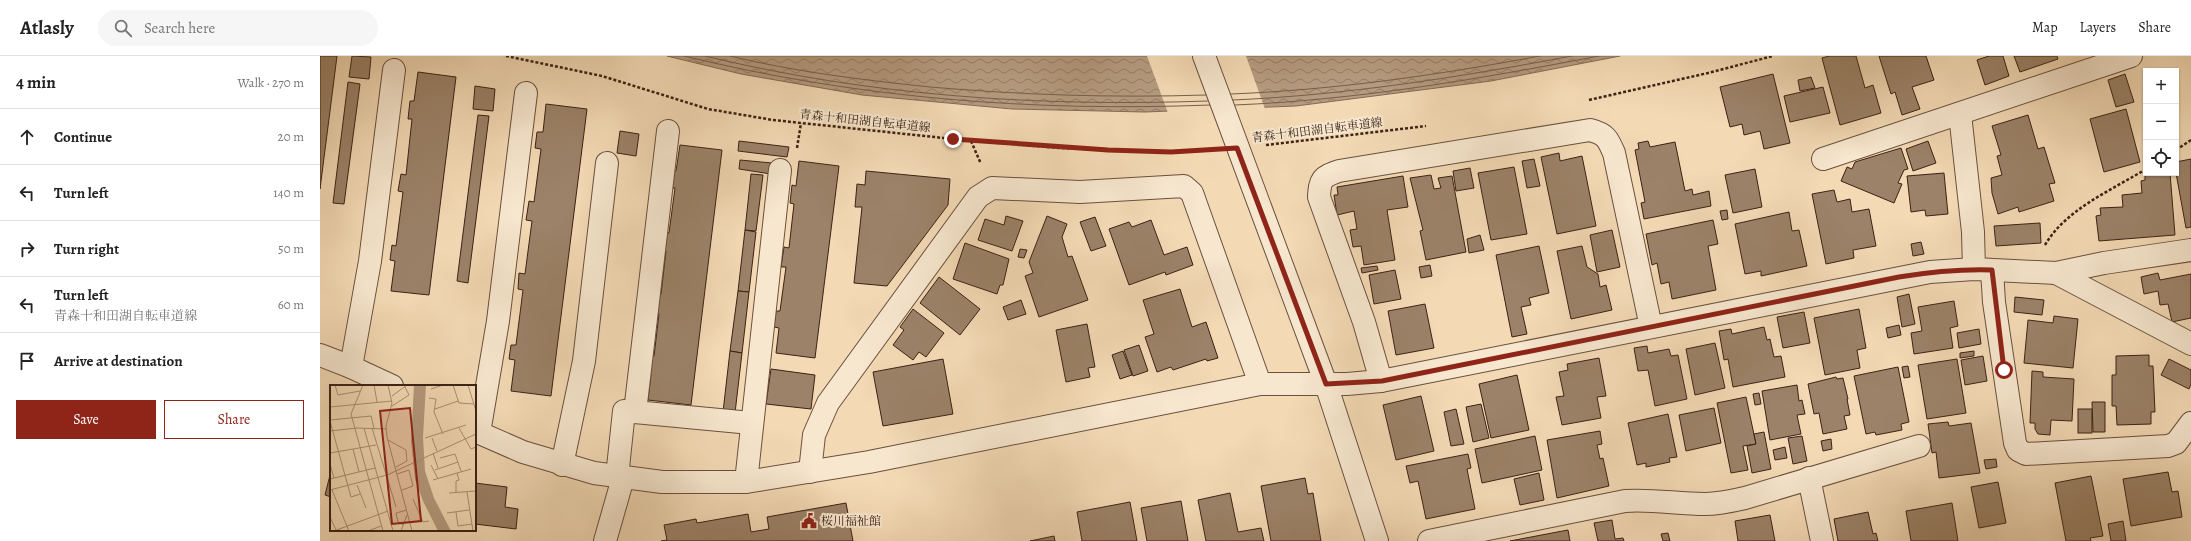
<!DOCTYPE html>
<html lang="en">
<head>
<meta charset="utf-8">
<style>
  :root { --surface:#fff; --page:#f6f6f6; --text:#222; --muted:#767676; --line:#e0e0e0; --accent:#8f2418 }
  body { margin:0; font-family:Alegreya,"Noto Serif JP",serif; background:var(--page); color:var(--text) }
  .controls { position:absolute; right:12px; top:12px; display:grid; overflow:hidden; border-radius:0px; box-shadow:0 1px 3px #0004 }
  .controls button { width:36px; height:36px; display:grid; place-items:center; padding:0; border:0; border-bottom:1px solid var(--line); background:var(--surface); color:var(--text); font:20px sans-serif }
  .stop { position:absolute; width:12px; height:12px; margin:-9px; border:3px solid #8f2418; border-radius:50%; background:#fff }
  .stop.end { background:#8f2418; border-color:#fff; box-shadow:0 1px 4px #0008 }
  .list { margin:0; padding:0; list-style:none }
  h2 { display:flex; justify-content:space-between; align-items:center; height:52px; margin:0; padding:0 16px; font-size:17px }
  h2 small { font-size:13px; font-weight:400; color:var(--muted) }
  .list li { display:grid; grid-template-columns:26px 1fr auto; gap:12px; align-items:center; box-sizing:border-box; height:56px; padding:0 16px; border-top:1px solid var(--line) }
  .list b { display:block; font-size:15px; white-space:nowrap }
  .list p { margin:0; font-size:13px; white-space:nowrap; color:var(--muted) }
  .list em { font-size:13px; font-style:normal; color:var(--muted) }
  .actions { display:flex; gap:8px; padding:12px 16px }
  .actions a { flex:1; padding:9px 0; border:1px solid var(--accent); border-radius:0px; text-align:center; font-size:14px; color:var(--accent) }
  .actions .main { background:var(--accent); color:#fff }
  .icon { flex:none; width:22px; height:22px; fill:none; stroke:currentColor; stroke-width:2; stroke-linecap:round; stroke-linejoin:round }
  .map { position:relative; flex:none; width:1871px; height:485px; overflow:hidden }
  header { display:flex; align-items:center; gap:24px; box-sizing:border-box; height:56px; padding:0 20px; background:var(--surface); border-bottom:1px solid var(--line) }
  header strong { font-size:19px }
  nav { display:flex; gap:22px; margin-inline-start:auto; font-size:14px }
  .search { width:280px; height:36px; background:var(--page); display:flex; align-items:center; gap:10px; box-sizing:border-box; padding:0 14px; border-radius:22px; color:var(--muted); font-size:15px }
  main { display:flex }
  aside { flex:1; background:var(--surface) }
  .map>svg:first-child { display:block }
</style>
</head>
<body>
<header>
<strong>Atlasly</strong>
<div class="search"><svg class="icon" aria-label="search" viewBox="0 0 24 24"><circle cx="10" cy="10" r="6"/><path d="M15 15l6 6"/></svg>Search here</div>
<nav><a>Map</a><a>Layers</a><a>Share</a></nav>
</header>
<main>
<aside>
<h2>4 min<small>Walk · 270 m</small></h2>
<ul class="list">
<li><svg class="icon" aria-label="ahead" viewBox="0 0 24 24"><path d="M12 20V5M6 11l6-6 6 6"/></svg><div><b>Continue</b></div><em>20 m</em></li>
<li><svg class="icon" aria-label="left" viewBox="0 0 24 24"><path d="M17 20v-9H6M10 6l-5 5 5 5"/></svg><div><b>Turn left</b></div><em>140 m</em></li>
<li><svg class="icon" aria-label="right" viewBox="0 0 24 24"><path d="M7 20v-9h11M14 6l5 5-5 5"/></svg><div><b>Turn right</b></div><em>50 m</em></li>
<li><svg class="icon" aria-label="left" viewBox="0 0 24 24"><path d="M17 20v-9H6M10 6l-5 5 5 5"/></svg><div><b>Turn left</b><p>青森十和田湖自転車道線</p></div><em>60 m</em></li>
<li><svg class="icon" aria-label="arrive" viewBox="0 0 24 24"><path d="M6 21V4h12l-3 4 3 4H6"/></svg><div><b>Arrive at destination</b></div></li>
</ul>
<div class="actions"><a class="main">Save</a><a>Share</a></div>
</aside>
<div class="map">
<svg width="1871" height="485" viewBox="0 0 1871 485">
  <defs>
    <pattern id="water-waves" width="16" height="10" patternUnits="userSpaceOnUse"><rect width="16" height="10" fill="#b59b7f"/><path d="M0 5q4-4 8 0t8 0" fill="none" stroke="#947e67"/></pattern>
  </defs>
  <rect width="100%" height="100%" fill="#f3dab5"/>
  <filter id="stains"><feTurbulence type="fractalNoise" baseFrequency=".005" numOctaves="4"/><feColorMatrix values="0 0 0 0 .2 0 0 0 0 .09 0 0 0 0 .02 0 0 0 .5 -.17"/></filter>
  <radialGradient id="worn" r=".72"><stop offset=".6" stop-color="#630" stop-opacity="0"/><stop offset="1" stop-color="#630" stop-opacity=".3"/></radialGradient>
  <polygon fill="url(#water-waves)" stroke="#856b55" points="347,0 1300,0 1171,25 976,50 825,56 692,53 542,39 421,18"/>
  <polygon fill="#f3dab5" points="827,0 926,0 945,53 848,57"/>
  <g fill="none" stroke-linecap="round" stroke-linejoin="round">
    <g stroke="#785e4a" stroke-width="1">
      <path d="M364 0C536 42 712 56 890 49"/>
      <path d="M385 0C549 40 720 51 888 45"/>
      <path d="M410 0C476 16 543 24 610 31 702 39 794 42 886 39"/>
      <path d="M911 38C1014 34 1118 19 1220 0"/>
      <path d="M913 44C1027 39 1140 21 1252 0"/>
      <path d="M915 49C1037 44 1159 23 1279 0"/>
    </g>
  </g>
  <g fill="#9b8268" stroke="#3c2215">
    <polygon points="0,0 17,0 0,133"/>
    <polygon points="32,0 51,1 49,23 29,21"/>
    <polygon points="1509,0 1536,0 1545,32 1553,29 1561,57 1520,69 1502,2"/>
    <polygon points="1559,0 1606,0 1614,24 1592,31 1600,53 1582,59 1575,36 1571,38"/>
    <polygon points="1669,0 1683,0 1689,20 1665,29 1657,4"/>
    <polygon points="1694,0 1737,0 1738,3 1700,16"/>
    <polygon points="98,16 136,21 109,239 71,235 75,205 70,204 72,189 76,190 83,136 78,135 81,118 86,119 92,63 88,63 90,45 94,45"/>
    <polygon points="1453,18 1470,87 1444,93 1440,75 1424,79 1422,68 1410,71 1400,31"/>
    <polygon points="1805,18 1814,46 1796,51 1788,24"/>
    <polygon points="1491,21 1495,32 1480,35 1478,24"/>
    <polygon points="28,26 40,28 24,148 13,147"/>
    <polygon points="155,30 175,33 173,55 153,53"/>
    <polygon points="1503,31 1510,57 1470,66 1464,40"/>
    <polygon points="226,48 267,53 231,340 191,335 195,304 189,303 191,289 196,289 203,234 198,233 199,217 205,218 212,165 206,164 209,145 214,146 221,93 215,92 217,76 223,76"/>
    <polygon points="1806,53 1820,106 1784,116 1770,63"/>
    <polygon points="158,59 169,60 148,227 137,225"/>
    <polygon points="1708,59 1718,93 1724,91 1735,127 1729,128 1734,145 1699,156 1698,151 1678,158 1672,137 1671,122 1682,119 1677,100 1681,99 1672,70"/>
    <polygon points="300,75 319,78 316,100 297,97"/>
    <polygon points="419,85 469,91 467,101 418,95"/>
    <polygon points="1328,85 1330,91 1355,86 1365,135 1372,133 1373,139 1389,135 1391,150 1324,163 1321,147 1325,146 1315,94 1319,93 1318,87"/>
    <polygon points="1608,85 1616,107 1593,115 1586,93"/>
    <polygon points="360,89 402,94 371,349 328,344 331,318 326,317 328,300 334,300 339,258 333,257 336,237 341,238 346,195 342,195 343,176 349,177 355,132 349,132 352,115 356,115"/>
    <polygon points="1581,92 1588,113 1584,114 1578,127 1582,128 1574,147 1521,125 1527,111 1532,113 1535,106"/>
    <polygon points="1239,97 1240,105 1262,100 1276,170 1237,178 1221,101"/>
    <polygon points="1214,103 1220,130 1207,132 1202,105"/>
    <polygon points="1871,103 1871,171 1866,172 1856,117 1856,106"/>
    <polygon points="420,104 452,107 451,118 419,113"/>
    <polygon points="479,105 519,110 495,302 456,297 459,272 454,271 456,255 460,255 466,211 461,211 464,191 469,192 474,148 470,147 472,129 476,130"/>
    <polygon points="1194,111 1207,178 1171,184 1158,117"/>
    <polygon points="1150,112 1154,132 1136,135 1133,115"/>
    <polygon points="1435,113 1442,151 1413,157 1405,119"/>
    <polygon points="546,115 630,123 628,149 567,230 534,227 542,151 535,151 537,128 545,129"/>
    <polygon points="1624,117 1628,158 1606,160 1605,154 1591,156 1587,120"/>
    <polygon points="1850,117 1855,179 1779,185 1776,160 1781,159 1780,152 1803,151 1802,139 1822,137 1821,125 1825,124 1825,119"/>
    <polygon points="431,118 443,119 436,175 425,174"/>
    <polygon points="1111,119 1114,133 1121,132 1118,122 1132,120 1146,196 1106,204 1100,175 1103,174 1090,122"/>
    <polygon points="1083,120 1088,151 1067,154 1075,204 1044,209 1041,190 1033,191 1030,174 1037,173 1034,155 1017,159 1014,139 1018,139 1017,131"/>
    <polygon points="1514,134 1517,146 1530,143 1532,156 1549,153 1556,190 1533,194 1534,202 1506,208 1492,138"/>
    <polygon points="1407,154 1408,163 1402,164 1400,155"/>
    <polygon points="1469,156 1472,175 1479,174 1487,210 1441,220 1441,215 1425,218 1415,168"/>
    <polygon points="686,160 703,165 692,195 658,184 665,163 684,169"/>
    <polygon points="727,160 747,168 742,181 748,201 752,200 768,244 719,261 705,220 713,217 709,206"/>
    <polygon points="775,161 786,190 771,195 760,166"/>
    <polygon points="831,164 844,199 867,191 873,209 846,219 845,216 809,229 789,173 809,166 812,171"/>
    <polygon points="1393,164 1398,188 1388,190 1396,234 1352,243 1349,226 1341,228 1337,207 1332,209 1326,178"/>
    <polygon points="1720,167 1721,187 1676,190 1674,170"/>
    <polygon points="425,174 436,176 429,236 418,235"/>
    <polygon points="1292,174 1300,211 1277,216 1270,179"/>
    <polygon points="1160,179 1164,194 1149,197 1147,183"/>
    <polygon points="1601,186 1604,198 1593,200 1591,188"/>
    <polygon points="645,187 689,203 683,229 680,229 677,238 633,223"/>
    <polygon points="1219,190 1229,237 1209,242 1211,249 1201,251 1207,278 1192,281 1176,199"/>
    <polygon points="1262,190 1267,211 1278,218 1280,231 1286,229 1292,254 1251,263 1237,195"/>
    <polygon points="700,193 707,194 704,202 698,201"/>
    <polygon points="1110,209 1112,220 1101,222 1099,211"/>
    <polygon points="1057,210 1058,214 1042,217 1041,212"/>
    <polygon points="1075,214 1081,243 1054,248 1049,219"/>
    <polygon points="1838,217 1840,224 1871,218 1871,262 1852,266 1848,248 1840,249 1838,235 1824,238 1821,221"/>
    <polygon points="619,221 660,253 640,279 600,247"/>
    <polygon points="860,233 872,271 886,266 898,302 887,305 886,303 853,314 851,311 837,316 825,281 834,278 823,244"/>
    <polygon points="418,235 429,236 422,297 410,295"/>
    <polygon points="1589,238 1595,268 1582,271 1577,241"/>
    <polygon points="1695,241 1724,244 1722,259 1694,256"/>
    <polygon points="701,244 706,258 688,264 683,251"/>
    <polygon points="1634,245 1638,270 1630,272 1633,292 1594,298 1591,277 1602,275 1598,251"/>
    <polygon points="1105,248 1114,292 1076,299 1068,255"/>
    <polygon points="593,253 624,277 606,301 599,296 593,304 573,289 584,274 580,271"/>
    <polygon points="1539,253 1546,292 1537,294 1540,312 1505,319 1494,262"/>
    <polygon points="1484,256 1490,287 1463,292 1457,261"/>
    <polygon points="1734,260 1758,263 1753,312 1704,307 1708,264 1733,267"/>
    <polygon points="767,268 775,311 768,312 770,321 746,326 736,274"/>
    <polygon points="1579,269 1581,279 1568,282 1566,272"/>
    <polygon points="1444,271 1447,284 1450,283 1454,301 1461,300 1465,321 1413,331 1408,303 1404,304 1399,275 1411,273 1412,278"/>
    <polygon points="1659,273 1661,288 1639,292 1637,277"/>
    <polygon points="1395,287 1405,332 1375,339 1366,293"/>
    <polygon points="819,289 828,315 813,320 804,294"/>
    <polygon points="1327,290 1328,297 1349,293 1351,300 1358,299 1367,343 1335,350 1328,314 1318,315 1314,292"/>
    <polygon points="410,295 422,297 415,357 403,356"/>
    <polygon points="803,295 812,319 800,323 792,299"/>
    <polygon points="1654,295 1654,300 1640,302 1640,297"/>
    <polygon points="1829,299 1829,310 1833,310 1835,356 1831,356 1831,368 1797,369 1796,350 1792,350 1792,319 1796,319 1796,300"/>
    <polygon points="1663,300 1667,325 1645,329 1641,304"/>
    <polygon points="1279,302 1286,340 1277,341 1281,362 1242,369 1236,341 1244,340 1239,316 1248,314 1247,308"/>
    <polygon points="623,303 633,358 563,370 553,316"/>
    <polygon points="1637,303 1646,357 1607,363 1598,309"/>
    <polygon points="1849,303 1871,314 1871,328 1869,333 1841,319"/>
    <polygon points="1588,310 1590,321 1584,322 1582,311"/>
    <polygon points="1578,311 1589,366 1581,368 1582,374 1556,379 1555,376 1546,378 1534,320"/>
    <polygon points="451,313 495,319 491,353 446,348"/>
    <polygon points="1712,315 1723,316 1723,321 1754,323 1752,365 1731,364 1730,379 1718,378 1715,373 1715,367 1710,367"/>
    <polygon points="1197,319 1209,374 1171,382 1159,328"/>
    <polygon points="1516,321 1517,323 1523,322 1528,343 1527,343 1530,359 1524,360 1527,373 1503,378 1499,357 1494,358 1488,328"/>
    <polygon points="1477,329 1479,345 1482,344 1485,358 1477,359 1481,378 1450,384 1442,335"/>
    <polygon points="1439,337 1441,348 1435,349 1433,338"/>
    <polygon points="1101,340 1114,395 1076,404 1063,349"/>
    <polygon points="1426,341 1436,388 1423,390 1428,414 1411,417 1397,347"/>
    <polygon points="1772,346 1785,346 1785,376 1773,376"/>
    <polygon points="1161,348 1169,382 1153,386 1146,351"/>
    <polygon points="1394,352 1401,387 1366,395 1359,359"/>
    <polygon points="1136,353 1144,388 1131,390 1124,356"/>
    <rect x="1758" y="353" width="14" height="24"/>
    <polygon points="1348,358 1357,401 1349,402 1350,406 1326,411 1326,407 1317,409 1308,367"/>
    <polygon points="1628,366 1629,370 1651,367 1660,417 1619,422 1616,396 1612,397 1608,368"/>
    <polygon points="1280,375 1282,388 1277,389 1280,403 1283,402 1289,430 1237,442 1227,384"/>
    <polygon points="1444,376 1451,413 1432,417 1427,390 1436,388 1434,378"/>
    <polygon points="1215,380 1222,414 1162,427 1155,393"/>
    <polygon points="1482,380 1487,405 1473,408 1468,382"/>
    <polygon points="1511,383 1512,393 1503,395 1501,385"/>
    <polygon points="1465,391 1467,402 1455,404 1453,394"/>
    <polygon points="1148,398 1151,412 1147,413 1155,453 1106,463 1098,425 1090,427 1086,410"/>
    <polygon points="1676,403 1677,411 1666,413 1664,404"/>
    <polygon points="11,415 11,441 5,439"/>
    <polygon points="1848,416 1852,436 1858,435 1862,461 1811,470 1803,423"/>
    <polygon points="1219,417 1224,444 1200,449 1194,423"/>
    <polygon points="1771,420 1783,480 1770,482 1771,485 1746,485 1735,427"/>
    <polygon points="985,422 988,438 993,437 1001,485 951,485 941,430"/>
    <polygon points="1678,426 1686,467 1659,472 1651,431"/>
    <polygon points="155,427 187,431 185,451 198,453 196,473 155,468"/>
    <polygon points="910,437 918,476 941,472 944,485 886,485 878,444"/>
    <polygon points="861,445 868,485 827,485 821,452"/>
    <polygon points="810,446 817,485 762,485 757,456"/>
    <polygon points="526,447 533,485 341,485 347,484 344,469 376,463 377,467 428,458 431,476 449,473 447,461"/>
    <polygon points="1632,447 1638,485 1591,485 1586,455"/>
    <polygon points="1548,456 1553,478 1556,477 1558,485 1518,485 1514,463"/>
    <polygon points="1450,459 1455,485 1418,485 1415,465"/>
    <polygon points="1292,464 1295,483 1303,482 1304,485 1278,485 1274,467"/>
    <polygon points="1803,465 1806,485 1791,485 1788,468"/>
    <polygon points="1248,474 1250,485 1190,485"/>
    <polygon points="1348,477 1350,485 1343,485 1341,478"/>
    <polygon points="734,480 735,485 710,485"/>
  </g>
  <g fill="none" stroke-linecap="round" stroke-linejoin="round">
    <defs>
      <g id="minor">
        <polyline points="884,0 1006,328 1057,485"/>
        <polyline points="1640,58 1653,176 1654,213"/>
        <polyline points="1503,103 1811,0"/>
        <polyline points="1672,214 1674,246 1695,387 1698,394 1706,398 1848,390 1856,387 1871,367"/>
        <polyline points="1736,217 1871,288"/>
        <polyline points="0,299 31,311 72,330"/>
        <polyline points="31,311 50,205 74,14"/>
        <path d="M1061 325 1044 266 999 141C1000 123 1002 121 1019 115L1270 74C1286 78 1288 83 1294 97L1331 271"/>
        <polyline points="315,356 348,75"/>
        <polyline points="155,375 203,396 274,417 342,426 426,426 549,406 940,328 1027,328 1061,325 1610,216 1654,213 1736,217 1784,207 1871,194"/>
        <polyline points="159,377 178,265 206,37"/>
        <polyline points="242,409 264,305 287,107"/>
        <polyline points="490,416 494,379 508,347 658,141 672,132 760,136 864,130 872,137 940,328"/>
        <polyline points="297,421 304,355 431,367"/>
        <polyline points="1489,422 1502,485"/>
        <polyline points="426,426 460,114"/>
        <polyline points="285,485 303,422"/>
        <path d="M1109 485 1305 445C1332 443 1358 448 1385 448 1399 448 1412 445 1425 442L1599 390"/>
      </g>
    </defs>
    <use href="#minor" stroke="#6a503d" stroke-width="24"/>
    <g stroke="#3c2215" stroke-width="2.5" stroke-dasharray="3 2" stroke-linecap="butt">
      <polyline points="186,0 282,20 388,53 453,64 633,83 739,92 851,96 889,94"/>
      <polyline points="1269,44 1388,17 1453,0"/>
      <polyline points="651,85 661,108"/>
      <polyline points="946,89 1106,70"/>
      <polyline points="477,92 481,67"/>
      <polyline points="1856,94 1871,84"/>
      <path d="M1725 189C1746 153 1792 134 1826 113"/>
    </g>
    <use href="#minor" stroke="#f7e7cf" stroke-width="22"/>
  </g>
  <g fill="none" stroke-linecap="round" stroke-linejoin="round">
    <path stroke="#8f2418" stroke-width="5" d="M633 83 788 94 851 96 917 92 1006 328 1062 325 1579 221C1610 216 1641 213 1672 214L1684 314"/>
  </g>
  <defs>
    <symbol id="civic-bare" viewBox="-9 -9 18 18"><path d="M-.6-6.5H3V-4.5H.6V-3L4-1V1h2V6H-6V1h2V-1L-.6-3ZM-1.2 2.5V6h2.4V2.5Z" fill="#8f2418" stroke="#f7e7cf" stroke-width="2.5" paint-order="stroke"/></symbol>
  </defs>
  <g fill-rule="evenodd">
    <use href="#civic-bare" x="478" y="454" width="22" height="22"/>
  </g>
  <g text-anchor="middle" stroke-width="4" stroke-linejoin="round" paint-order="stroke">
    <g font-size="12" fill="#3c2215" stroke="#f7e7cf">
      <text transform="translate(545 65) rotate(6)" y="4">青森十和田湖自転車道線</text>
      <text transform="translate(997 74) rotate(-7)" y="4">青森十和田湖自転車道線</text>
    </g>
    <g font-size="12" fill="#3c2215" stroke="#f7e7cf" text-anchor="start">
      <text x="501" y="469">桜川福祉館</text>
    </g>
  </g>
  <g transform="translate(10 329)">
    <rect width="146" height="146" fill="#f3dab5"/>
    <path d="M84 0H96L93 52 95 86 104 113 121 146H108L93 116 85 94 81 56Z" fill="#b59b7f"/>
    <path fill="none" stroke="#aa9075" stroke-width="1" d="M5 0 8 10 30 6M33 0 21 29 53 146M44 0 47 17M58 0 62 18 56 41 57 52 82 146M123 0 129 18 144 19M138 0 146 26M101 4 113 0M62 11 77 0M99 13 106 14 104 27 113 49M62 21 79 10 75 2M0 22 62 16M105 24 128 16M0 35 41 31 44 43M0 36 21 112 30 109M34 43 63 146M42 43 66 122M129 43 141 64 146 62M0 46 27 43 56 44M95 53 136 40M102 53 107 66M58 55 76 65 77 76 66 82M23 64 29 87M0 68 46 60M103 68 108 83M110 73 125 69 131 86M0 79 4 93M101 80 108 94M105 85 128 77M67 89 79 85 83 101 72 105M0 94 45 83M103 95 141 84M27 100 36 123M0 105 57 90 146 49M2 105 19 146M137 107 143 146M119 108 146 106M126 108V96L129 95 127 88M83 114 93 137 99 136M126 127 128 141 142 139M117 128 139 125M0 132 6 145M73 140 68 137 66 128 77 125M4 146 58 126M38 146 51 141M71 146 77 130"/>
    <path fill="#8f2418" fill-opacity="0.15" stroke="#8f2418" stroke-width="2" d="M80 23 91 136 62 139 50 26Z"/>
    <rect width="146" height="146" fill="none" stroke="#3c2215" stroke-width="2"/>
  </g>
  <rect width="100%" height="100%" filter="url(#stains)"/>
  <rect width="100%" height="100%" fill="url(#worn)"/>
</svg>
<div class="controls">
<button>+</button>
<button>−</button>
<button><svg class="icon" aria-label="locate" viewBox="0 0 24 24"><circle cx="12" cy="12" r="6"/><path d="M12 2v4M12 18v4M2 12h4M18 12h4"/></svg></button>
</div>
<div class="stop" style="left:1684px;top:314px"></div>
<div class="stop end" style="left:633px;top:83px"></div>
</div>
</main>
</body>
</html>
